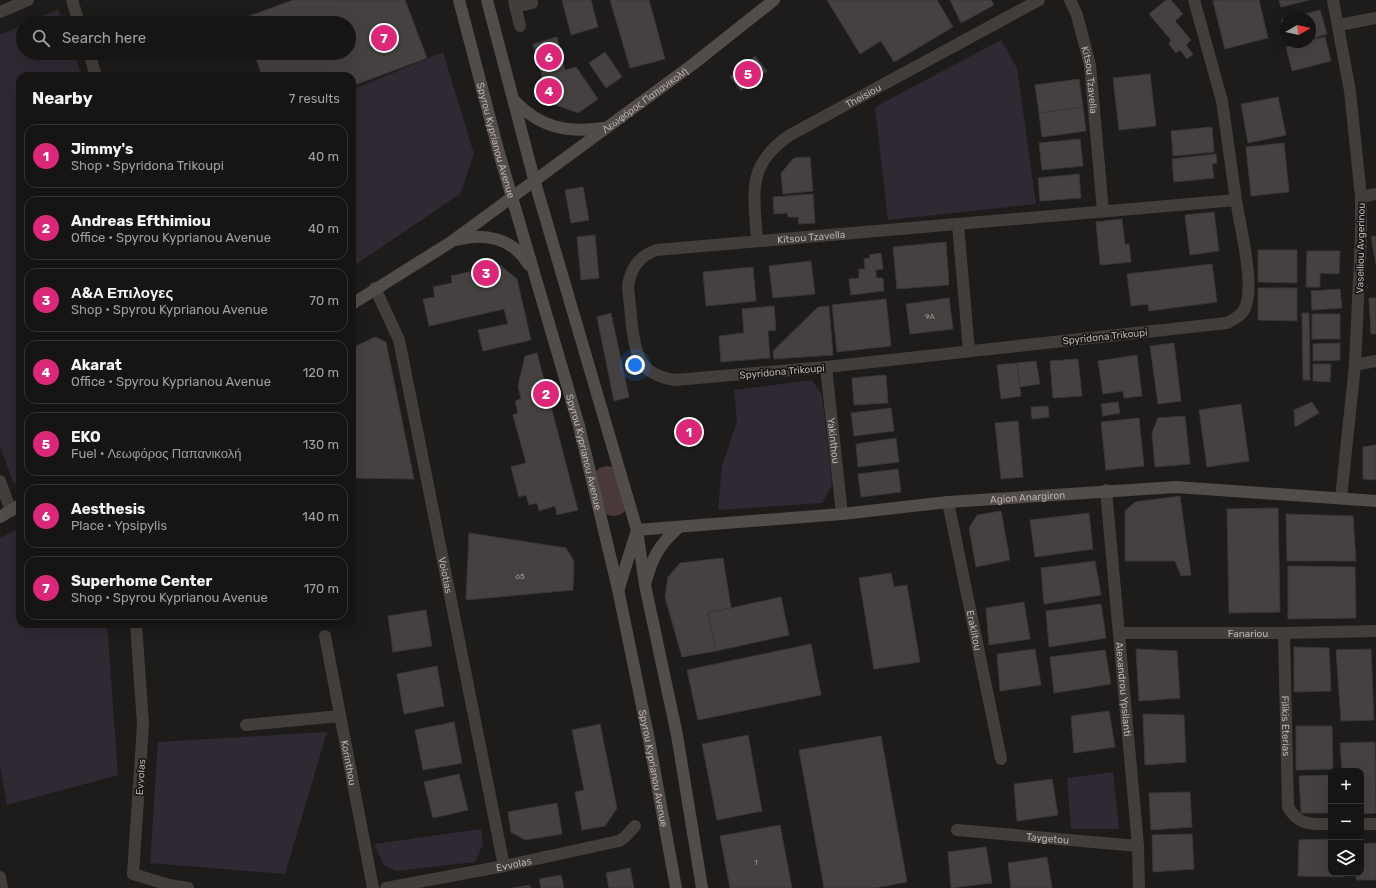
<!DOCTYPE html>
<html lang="en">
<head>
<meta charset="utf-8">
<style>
  :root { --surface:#161514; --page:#1f1e1d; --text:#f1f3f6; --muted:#9e9fa0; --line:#353434; --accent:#db2777 }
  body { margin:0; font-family:Rubik,sans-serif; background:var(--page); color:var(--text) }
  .controls { position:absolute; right:12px; bottom:12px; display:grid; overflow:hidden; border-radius:8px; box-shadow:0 4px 16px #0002 }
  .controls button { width:36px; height:36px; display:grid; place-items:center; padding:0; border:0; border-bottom:1px solid var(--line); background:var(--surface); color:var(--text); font:20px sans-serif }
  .compass { position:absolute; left:1280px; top:12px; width:36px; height:36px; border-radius:50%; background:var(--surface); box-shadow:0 4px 16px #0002; rotate:81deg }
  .you { position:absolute; left:635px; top:365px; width:14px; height:14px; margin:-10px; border:3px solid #fff; border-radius:50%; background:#1a73e8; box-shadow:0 0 0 6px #1a73e833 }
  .badge { display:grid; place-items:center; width:26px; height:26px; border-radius:50%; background:var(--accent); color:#fff; font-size:13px; font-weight:700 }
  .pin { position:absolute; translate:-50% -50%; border:2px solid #fff; box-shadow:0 1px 4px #0006 }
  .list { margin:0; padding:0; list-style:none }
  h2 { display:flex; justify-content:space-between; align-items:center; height:52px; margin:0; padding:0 16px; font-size:17px }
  h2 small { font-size:13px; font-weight:400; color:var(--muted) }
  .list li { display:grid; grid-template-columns:26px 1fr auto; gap:12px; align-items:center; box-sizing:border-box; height:64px; margin:0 8px 8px; padding:0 8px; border:1px solid var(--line); border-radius:12px }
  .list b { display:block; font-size:15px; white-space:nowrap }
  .list p { margin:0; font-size:13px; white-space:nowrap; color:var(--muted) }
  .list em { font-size:13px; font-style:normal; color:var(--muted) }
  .icon { flex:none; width:22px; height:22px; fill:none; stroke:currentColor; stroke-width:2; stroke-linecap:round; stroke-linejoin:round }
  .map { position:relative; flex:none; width:1376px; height:888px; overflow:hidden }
  .search { position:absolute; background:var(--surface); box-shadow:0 4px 16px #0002; left:16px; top:16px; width:340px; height:44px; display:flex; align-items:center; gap:10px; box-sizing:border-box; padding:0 14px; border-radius:22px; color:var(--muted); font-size:15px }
  .panel { position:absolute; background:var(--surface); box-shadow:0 4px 16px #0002; left:16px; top:72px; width:340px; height:556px; border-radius:12px }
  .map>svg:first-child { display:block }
</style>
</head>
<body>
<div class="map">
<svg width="1376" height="888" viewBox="0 0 1376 888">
  <rect width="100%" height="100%" fill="#1d1c1b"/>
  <g fill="#2e2932">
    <polygon points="58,9 63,23 27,23"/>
    <polygon points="23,25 23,53 74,53 82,76 20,76 20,480 14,484 0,447 0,35"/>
    <polygon points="1001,40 1017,68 1036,204 888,220 875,107"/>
    <polygon points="443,52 474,154 460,194 352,267 352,90"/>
    <polygon points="812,380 822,395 832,485 822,503 718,510 722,466 737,421 734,390"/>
    <polygon points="20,527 20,624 107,624 118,775 7,805 0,765 0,538"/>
    <polygon points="327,732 285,874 150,863 158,742"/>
    <polygon points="1113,772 1119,829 1071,829 1067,778"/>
    <polygon points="481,829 483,844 475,862 396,871 384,865 374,844"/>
  </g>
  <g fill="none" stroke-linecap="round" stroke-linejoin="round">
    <polyline stroke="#4a393a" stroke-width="28" points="607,480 614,502"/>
  </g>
  <g fill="#444140" stroke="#393735">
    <polygon points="293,0 405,0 427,58 352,86 352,76 262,76 254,53 349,53 349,23 243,23 241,19"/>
    <polygon points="562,0 591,0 598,27 571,35"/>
    <polygon points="610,0 649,0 665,59 630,68"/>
    <polygon points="827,0 937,0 953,27 894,62 881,41 860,54"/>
    <polygon points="950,0 991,0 994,5 961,23"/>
    <polygon points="1166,0 1171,0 1183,14 1175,21 1191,40 1186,45 1193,54 1187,59 1180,50 1176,53 1169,44 1171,40 1149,14"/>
    <polygon points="1218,0 1259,0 1268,38 1225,49 1213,1"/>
    <polygon points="1279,0 1309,0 1281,7"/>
    <polygon points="1320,10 1327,34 1310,39 1310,18 1289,18"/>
    <polygon points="1286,19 1286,38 1281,20"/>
    <polygon points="557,37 565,70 542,76 533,44"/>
    <polygon points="1325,37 1331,61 1292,71 1286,47 1310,42 1310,40"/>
    <polygon points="605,52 622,77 606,88 589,63"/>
    <polygon points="755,56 767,71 741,91 730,77"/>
    <polygon points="576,67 598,99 578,113 548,102 542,76"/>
    <polygon points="1150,74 1156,126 1119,130 1113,78"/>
    <polygon points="1079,79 1083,107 1039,113 1035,85"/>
    <polygon points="1278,97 1286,135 1248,143 1241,104"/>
    <polygon points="1083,107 1086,131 1042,137 1039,113"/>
    <polygon points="1212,127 1214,152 1173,156 1171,131"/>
    <polygon points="1080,139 1083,166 1042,170 1039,143"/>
    <polygon points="1284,143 1289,192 1251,196 1246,147"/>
    <polygon points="1216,154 1217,163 1212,164 1214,178 1174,182 1172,159"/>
    <polygon points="810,157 813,191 783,194 781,173 794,158"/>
    <polygon points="1079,174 1081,198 1040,201 1038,178"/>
    <polygon points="583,187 589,220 571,223 565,190"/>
    <polygon points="813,194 815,223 799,224 798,217 788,217 787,213 774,214 773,197"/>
    <polygon points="1214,212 1219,251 1190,255 1185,215"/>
    <polygon points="1122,219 1125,245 1129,244 1131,262 1100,265 1096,222"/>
    <polygon points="595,235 599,278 581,280 577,237"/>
    <polygon points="1376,236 1376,264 1371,237"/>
    <polygon points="946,242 949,285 897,289 893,247"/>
    <polygon points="1258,250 1297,250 1297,283 1258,282"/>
    <polygon points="1307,251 1340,251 1339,274 1320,273 1320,287 1306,287"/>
    <polygon points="881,253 883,269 876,270 876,278 883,278 884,291 851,295 849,279 859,278 859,269 865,269 864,259 870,258 869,255"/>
    <polygon points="811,261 815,294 773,298 769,266"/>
    <polygon points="1212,264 1217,302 1149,311 1148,304 1131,306 1127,274"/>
    <polygon points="500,265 517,279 531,340 483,351 478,330 508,324 504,309 429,326 423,299 435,297 433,287 452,283 451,276"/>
    <polygon points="753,267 756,301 706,306 703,272"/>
    <polygon points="1258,288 1297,288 1297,321 1258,320"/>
    <polygon points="1340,289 1342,308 1312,310 1311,291"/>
    <polygon points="949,298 953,329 910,334 906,304"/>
    <polygon points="1369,298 1376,298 1376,334 1371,334"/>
    <polygon points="886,299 891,346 837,352 832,305"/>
    <polygon points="774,306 776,330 768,331 770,358 721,362 719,336 744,333 742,309"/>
    <polygon points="829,306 833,355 774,359 773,351 818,307"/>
    <polygon points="611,313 629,397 614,401 597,317"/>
    <polygon points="1302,313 1309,313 1310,380 1303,380"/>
    <rect x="1312" y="314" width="28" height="25"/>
    <polygon points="375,337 386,342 414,479 352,478 352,348"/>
    <polygon points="1174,343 1181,401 1158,404 1150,346"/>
    <polygon points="1340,343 1340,360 1313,361 1313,344"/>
    <polygon points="537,353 578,510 557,515 555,506 539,511 537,503 529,505 526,495 519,497 511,467 526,463 513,415 518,413 515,401 521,399 518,386 525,356"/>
    <polygon points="1137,355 1142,396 1124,398 1123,391 1103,394 1098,361"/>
    <polygon points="1078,359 1082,396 1053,398 1050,361"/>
    <polygon points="1036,361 1040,384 1020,387 1017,363"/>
    <polygon points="1017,363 1021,396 1001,399 997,365"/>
    <polygon points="1313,364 1331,364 1330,382 1313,381"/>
    <polygon points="886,375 888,403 854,405 852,378"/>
    <polygon points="1118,402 1120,413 1103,416 1101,404"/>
    <polygon points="1312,402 1319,413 1295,427 1294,410"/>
    <polygon points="1241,404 1249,461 1207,467 1199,410"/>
    <polygon points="1048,406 1049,417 1032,419 1031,407"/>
    <polygon points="891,408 894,431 854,436 851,413"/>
    <polygon points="1185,416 1190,464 1155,467 1152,433 1158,418"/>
    <polygon points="1139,418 1144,466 1106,470 1101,422"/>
    <polygon points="1018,421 1023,477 1001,479 995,423"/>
    <polygon points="896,438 899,462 858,467 856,444"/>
    <polygon points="1376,445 1376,480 1363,479 1363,447"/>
    <polygon points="898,469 901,492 861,497 858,474"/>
    <polygon points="1180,496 1191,575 1181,576 1175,561 1125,561 1125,511 1135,502"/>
    <polygon points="1278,508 1280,612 1229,613 1227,509"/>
    <polygon points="1001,511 1010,560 976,567 969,528 977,515"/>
    <polygon points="1089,513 1093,549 1035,557 1030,520"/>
    <polygon points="1286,514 1353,516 1356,561 1287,561"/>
    <polygon points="469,533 566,548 574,561 573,590 466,600"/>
    <polygon points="723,558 731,608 708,613 716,651 682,657 665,597 668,577 680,563"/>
    <polygon points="1095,561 1101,595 1044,604 1041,568"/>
    <polygon points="1288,566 1355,567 1356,618 1288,619"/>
    <polygon points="891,573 894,587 907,585 920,662 874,669 859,578"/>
    <polygon points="781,597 789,635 716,651 708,613"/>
    <polygon points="1024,602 1030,639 989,645 986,608"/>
    <polygon points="1101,604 1106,638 1049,647 1046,611"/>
    <polygon points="426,610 432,646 393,652 388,616"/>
    <polygon points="811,644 821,695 698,720 687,670"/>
    <polygon points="1294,647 1329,648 1331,691 1294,692"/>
    <polygon points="1035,649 1041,685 1000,691 997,654"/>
    <polygon points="1136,649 1177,651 1180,698 1139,701"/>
    <polygon points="1371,649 1374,720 1341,721 1336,650"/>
    <polygon points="1105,650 1111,684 1054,693 1050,657"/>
    <polygon points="437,666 444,706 404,714 397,674"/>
    <polygon points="1109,711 1115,747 1074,753 1071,716"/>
    <polygon points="1143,714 1184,715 1186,762 1145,765"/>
    <polygon points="454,722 462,763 423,770 415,730"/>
    <polygon points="600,724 617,808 605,826 582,830 575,792 584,790 572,730"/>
    <polygon points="1296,726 1332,726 1333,769 1296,770"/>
    <polygon points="748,735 762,811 717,820 702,744"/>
    <polygon points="881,736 907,882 875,888 824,888 799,750"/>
    <polygon points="1375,742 1376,813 1361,814 1361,771 1342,771 1340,743"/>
    <polygon points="459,774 468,810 433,818 424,782"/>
    <polygon points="1331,775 1331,813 1301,813 1299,776"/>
    <polygon points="1052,779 1058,815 1017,821 1014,784"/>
    <polygon points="1190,792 1192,827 1151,830 1149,793"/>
    <polygon points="557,803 562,834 525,840 511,832 508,812"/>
    <polygon points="780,825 792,888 730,888 720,836"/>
    <polygon points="1192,834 1194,869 1153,872 1152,835"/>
    <polygon points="1331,839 1331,873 1344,873 1344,877 1298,876 1299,840"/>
    <polygon points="1376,843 1376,880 1356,880 1356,873 1361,873 1361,844"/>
    <polygon points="986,847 992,883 951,888 948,852"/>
    <polygon points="1047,857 1052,888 1011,888 1008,863"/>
    <polygon points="630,868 634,888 609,888 606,873"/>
    <polygon points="561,875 564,888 541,888 539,879"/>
    <polygon points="530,885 530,888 513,888"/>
  </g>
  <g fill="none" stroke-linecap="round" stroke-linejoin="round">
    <g stroke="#423e3c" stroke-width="12">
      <polyline points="72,0 79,23"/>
      <polyline points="514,0 520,26"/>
      <path id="s1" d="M1070 0 1077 15 1090 65 1103 211"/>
      <path id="s2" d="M1194 0 1222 101 1236 200 1237 206C1241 231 1256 289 1244 310 1241 316 1233 320 1227 323L826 367 675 380C641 375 636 358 632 326 631 313 629 300 628 286 631 268 638 257 656 250L1236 200"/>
      <polyline points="1333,0 1350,91 1361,197 1361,235 1355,365 1341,498"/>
      <polyline points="515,7 532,3"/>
      <polyline points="0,12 28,0"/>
      <polyline points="1339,25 1376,18"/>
      <polyline points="89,53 96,76"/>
      <polyline points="1361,197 1376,194"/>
      <polyline points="958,225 969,351"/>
      <path id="s3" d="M757 240C754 192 746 165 790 135L1039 0"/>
      <path id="s4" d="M375 288 399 340 504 866"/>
      <polyline points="1355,365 1376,361"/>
      <path id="s5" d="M826 367 842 514"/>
      <polyline points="0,481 11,511"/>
      <path id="s6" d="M1106 490 1138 846 1139 888"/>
      <path id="s7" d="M948 502 1001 759"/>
      <polyline points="136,624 143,725 133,874 169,885 188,888"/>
      <path id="s8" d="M1119 633H1284L1376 631"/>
      <path id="s9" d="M1284 633 1288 807C1299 826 1311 824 1331 824"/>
      <path id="s10" d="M325 636 373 888"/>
      <polyline points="246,725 340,716"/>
      <polyline points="1361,824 1376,824"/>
      <path id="s11" d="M957 830 1138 846"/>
      <polyline points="0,877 2,888"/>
      <path id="s12" d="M386 888 504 866 619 841 625 837 635 826"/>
    </g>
    <g stroke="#524c4a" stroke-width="12">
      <path id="s13" d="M459 0 499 153 579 426 618 589 649 740 676 888"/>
      <polyline points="487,0 534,179 637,530 645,585 677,735 702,888"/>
      <path d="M515 101C540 128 568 133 603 128"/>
      <path d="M456 240C484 232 513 238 529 265"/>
      <path id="s14" d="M352 304 451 242 692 65 774 0"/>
      <polyline points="0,517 20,505"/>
      <path id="s15" d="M637 530 842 514 948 502 1176 487 1376 501"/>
      <path d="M646 581C653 556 659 545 679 527"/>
      <polyline points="619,588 636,533"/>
    </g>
  </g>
  <g text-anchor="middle" stroke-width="3.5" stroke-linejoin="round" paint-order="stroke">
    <g font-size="8" fill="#9d9493">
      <text x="930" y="319">9A</text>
      <text x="520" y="579">65</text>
      <text x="756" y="865">1</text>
    </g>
    <g font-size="10" fill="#bbb0af" stroke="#181716">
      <text dy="4" stroke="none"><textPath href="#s1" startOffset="83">Kitsou Tzavella</textPath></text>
      <text dy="4" stroke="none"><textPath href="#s3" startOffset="201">Theisiou</textPath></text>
      <text dy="4" stroke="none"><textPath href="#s14" startOffset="357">Λεωφόρος Παπανικολή</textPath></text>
      <text dy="4" stroke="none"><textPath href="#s13" startOffset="145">Spyrou Kyprianou Avenue</textPath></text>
      <text dy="4" stroke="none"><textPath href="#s2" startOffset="1214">Kitsou Tzavella</textPath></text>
      <text transform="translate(1360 248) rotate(-89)" y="4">Vaseiliou Avgerinou</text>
      <text transform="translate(1105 336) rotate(-6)" y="4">Spyridona Trikoupi</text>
      <text transform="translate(782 371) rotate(-5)" y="4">Spyridona Trikoupi</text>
      <text dy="4" stroke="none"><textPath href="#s5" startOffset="74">Yakinthou</textPath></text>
      <text dy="4" stroke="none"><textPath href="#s13" startOffset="469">Spyrou Kyprianou Avenue</textPath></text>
      <text dy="4" stroke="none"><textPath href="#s15" startOffset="392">Agion Anargiron</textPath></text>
      <text dy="4" stroke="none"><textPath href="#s4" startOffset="297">Voiotias</textPath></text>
      <text dy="4" stroke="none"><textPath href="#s7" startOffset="131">Eraklitou</textPath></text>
      <text dy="4" stroke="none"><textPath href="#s8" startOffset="129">Fanariou</textPath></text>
      <text dy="4" stroke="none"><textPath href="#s6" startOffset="200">Alexandrou Ypsilanti</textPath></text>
      <text dy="4" stroke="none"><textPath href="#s9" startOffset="93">Filikis Eterias</textPath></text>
      <text dy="4" stroke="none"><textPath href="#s10" startOffset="129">Korinthou</textPath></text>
      <text dy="4" stroke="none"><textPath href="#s13" startOffset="793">Spyrou Kyprianou Avenue</textPath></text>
      <text transform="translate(140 777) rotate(-86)" y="4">EvvoIas</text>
      <text dy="4" stroke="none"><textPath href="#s11" startOffset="91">Taygetou</textPath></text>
      <text dy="4" stroke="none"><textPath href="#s12" startOffset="130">EvvoIas</textPath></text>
    </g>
  </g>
</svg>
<div class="controls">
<button>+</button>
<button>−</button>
<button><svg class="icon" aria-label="layers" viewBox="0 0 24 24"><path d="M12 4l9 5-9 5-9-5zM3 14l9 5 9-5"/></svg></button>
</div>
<svg class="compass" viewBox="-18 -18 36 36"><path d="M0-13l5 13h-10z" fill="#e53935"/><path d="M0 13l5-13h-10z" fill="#9e9fa0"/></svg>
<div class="you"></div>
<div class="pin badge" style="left:689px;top:432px">1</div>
<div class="pin badge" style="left:546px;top:394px">2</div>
<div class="pin badge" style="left:486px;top:273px">3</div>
<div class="pin badge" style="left:549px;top:91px">4</div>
<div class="pin badge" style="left:748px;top:74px">5</div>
<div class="pin badge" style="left:549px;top:57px">6</div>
<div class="pin badge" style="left:384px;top:38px">7</div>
<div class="search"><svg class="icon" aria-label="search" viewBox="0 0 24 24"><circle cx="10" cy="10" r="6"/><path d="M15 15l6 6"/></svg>Search here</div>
<section class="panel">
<h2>Nearby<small>7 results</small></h2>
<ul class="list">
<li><span class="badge">1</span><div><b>Jimmy's</b><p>Shop · Spyridona Trikoupi</p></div><em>40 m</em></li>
<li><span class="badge">2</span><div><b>Andreas Efthimiou</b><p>Office · Spyrou Kyprianou Avenue</p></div><em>40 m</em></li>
<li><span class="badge">3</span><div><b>Α&amp;Α Επιλογες</b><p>Shop · Spyrou Kyprianou Avenue</p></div><em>70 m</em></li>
<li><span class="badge">4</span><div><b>Akarat</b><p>Office · Spyrou Kyprianou Avenue</p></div><em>120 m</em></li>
<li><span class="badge">5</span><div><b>EKO</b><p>Fuel · Λεωφόρος Παπανικολή</p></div><em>130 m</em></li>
<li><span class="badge">6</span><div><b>Aesthesis</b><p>Place · Ypsipylis</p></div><em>140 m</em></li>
<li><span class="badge">7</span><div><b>Superhome Center</b><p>Shop · Spyrou Kyprianou Avenue</p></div><em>170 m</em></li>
</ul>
</section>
</div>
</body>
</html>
